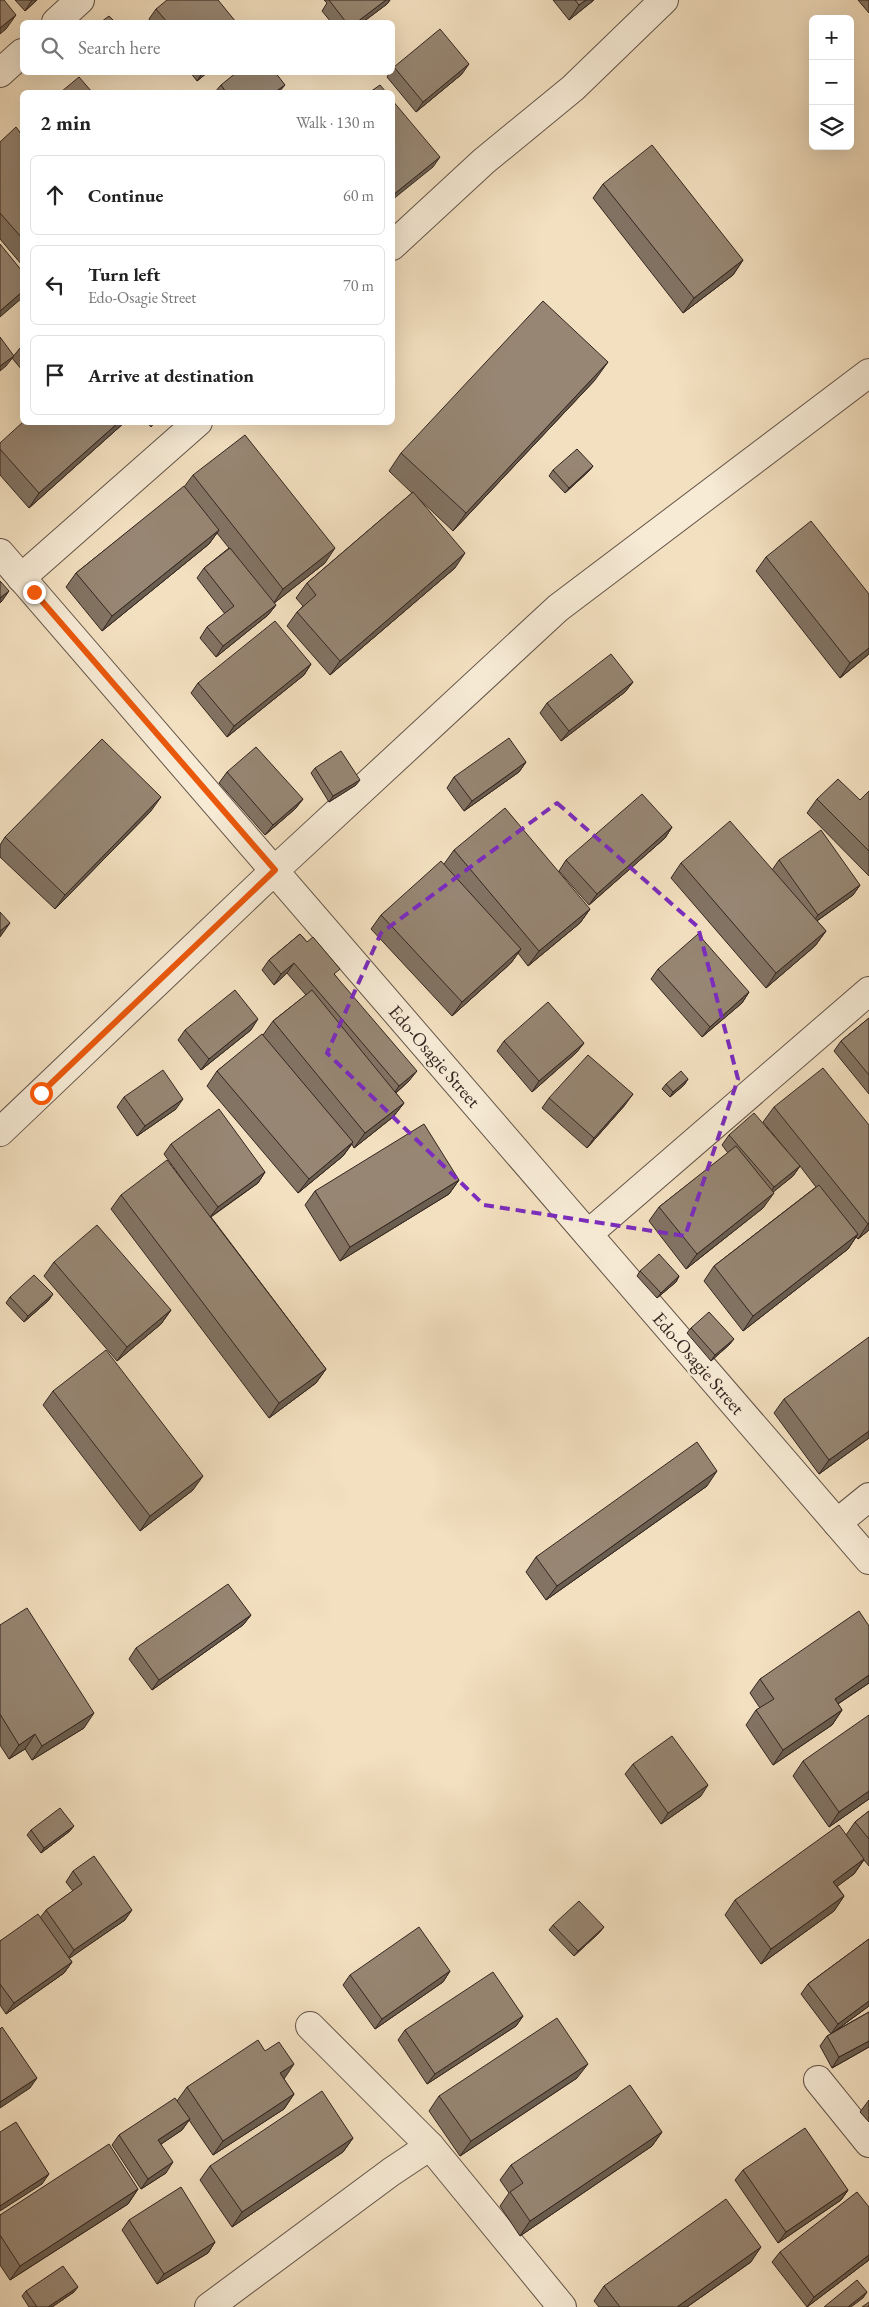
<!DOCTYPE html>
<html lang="en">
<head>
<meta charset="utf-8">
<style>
  :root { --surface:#fff; --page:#f2f2f2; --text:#222; --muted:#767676; --line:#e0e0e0 }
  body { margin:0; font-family:"EB Garamond",serif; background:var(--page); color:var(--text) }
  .controls { position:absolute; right:15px; top:15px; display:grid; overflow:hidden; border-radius:8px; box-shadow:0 5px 20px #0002 }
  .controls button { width:45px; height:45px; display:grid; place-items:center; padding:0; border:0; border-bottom:1px solid var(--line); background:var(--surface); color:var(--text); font:25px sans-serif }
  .stop { position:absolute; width:15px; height:15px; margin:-11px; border:4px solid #ea580c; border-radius:50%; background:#fff }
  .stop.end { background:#ea580c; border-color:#fff; box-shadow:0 1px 5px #0008 }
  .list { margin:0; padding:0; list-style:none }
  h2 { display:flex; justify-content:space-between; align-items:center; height:65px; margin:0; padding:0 20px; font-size:21px }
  h2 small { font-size:16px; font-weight:400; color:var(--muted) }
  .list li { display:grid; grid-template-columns:32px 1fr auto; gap:15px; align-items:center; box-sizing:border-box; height:80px; margin:0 10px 10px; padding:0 10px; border:1px solid var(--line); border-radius:8px }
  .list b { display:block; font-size:19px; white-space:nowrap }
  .list p { margin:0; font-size:16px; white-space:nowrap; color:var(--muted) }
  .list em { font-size:16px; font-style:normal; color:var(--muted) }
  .icon { flex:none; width:28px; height:28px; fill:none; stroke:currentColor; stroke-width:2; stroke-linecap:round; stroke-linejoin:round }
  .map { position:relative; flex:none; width:869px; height:2307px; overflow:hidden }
  .search { position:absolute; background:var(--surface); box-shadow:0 5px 20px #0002; left:20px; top:20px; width:375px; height:55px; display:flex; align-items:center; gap:12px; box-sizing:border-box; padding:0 18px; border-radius:8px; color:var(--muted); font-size:19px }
  .panel { position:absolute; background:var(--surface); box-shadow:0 5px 20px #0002; left:20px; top:90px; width:375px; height:335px; border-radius:8px }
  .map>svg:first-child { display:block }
</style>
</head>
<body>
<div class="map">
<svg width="869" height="2307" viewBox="0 0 869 2307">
  <rect width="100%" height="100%" fill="#f3e0c0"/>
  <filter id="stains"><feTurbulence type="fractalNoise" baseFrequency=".004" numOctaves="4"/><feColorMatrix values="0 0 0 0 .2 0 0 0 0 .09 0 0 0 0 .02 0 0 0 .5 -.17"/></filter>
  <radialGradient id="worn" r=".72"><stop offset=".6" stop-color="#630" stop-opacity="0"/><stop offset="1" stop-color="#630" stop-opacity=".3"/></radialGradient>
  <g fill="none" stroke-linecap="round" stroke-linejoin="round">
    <defs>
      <g id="minor">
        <polyline points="56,22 80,0"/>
        <polyline points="0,73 22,53"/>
        <polyline points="392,246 484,161 573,88 664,0"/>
        <polyline points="0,553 869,1560"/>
        <polyline points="21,578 198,422"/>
        <polyline points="0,1132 275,870 558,608 869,373"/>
        <polyline points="588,1234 869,991"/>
        <polyline points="837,1523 869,1497"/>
        <polyline points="310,2026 430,2146"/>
        <polyline points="818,2080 869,2143"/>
        <polyline points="209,2307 391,2172 430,2146 562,2307"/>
      </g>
    </defs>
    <use href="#minor" stroke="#635448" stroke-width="30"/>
    <use href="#minor" stroke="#f7ebd6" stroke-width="28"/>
  </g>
  <g fill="#827363" stroke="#332520">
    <polygon points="15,0 37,0 25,11"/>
    <polygon points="324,0 390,0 387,4 363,22 331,22 322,11 327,3"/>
    <polygon points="553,0 594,0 569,20"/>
    <polygon points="858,0 869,0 869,13"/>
    <polygon points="156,9 236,22 151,22 149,19"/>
    <polygon points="394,67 462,74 416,112 387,77 390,72 392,72 392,69"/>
    <polygon points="190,72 208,72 197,81"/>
    <polygon points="221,85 279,92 215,92"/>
    <polygon points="22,129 22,265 0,239 0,142 20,132"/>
    <polygon points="603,184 743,260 733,275 683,313 593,198"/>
    <polygon points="22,346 22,370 12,358 20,348"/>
    <polygon points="595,380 453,531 418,498 455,568 330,675 287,626 297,612 303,606 296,598 307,583 412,493 389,471 401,453"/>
    <polygon points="125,422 29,508 0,475 0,443"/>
    <polygon points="147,422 155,422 151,427"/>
    <polygon points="593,466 589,471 565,493 549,476 553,470"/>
    <polygon points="193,475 325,563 274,603 276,605 268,615 216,657 200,638 207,627 225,614 197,578 204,568 229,548 217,533 209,544 102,631 66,587 76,573 184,487"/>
    <polygon points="766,557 869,654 840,678 756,571"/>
    <polygon points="311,664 304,675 227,737 191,693 198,683"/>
    <polygon points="633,682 625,692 561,741 540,713 547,703"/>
    <polygon points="526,762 519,772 464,811 447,788 454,777"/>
    <polygon points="315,768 356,785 329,802 311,773"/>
    <polygon points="227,772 303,799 295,809 265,835 219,783"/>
    <polygon points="869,791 869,876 807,813 817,799 860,800"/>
    <polygon points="151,811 55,909 0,857 0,845 5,837"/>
    <polygon points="672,827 665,838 589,905 559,871 566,860"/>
    <polygon points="454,850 590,909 580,923 528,966 518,953 511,963 452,1016 371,929 381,915 444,864"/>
    <polygon points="779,860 860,885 853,895 817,921 826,931 815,946 766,988 671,878 681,863 772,870"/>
    <polygon points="300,934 335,975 409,1081 396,1093 404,1103 393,1117 354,1148 352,1144 343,1156 298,1193 207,1086 217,1071 263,1035 273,1021 306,995 287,973 274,985 262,970 269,960"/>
    <polygon points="658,969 749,992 742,1003 702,1037 651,979"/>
    <polygon points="869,1018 869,1094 834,1051 841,1041"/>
    <polygon points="185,1030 251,1030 201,1070 178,1040"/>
    <polygon points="504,1041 584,1043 576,1053 532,1092 497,1051"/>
    <polygon points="688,1079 684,1085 670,1097 662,1089 666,1084"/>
    <polygon points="124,1097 176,1109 137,1136 117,1107"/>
    <polygon points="549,1098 625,1105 587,1148 542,1108"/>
    <polygon points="774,1107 869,1125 869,1230 858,1239 856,1237 848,1249 743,1331 704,1281 714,1266 816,1187 800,1166 793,1176 773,1192 763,1208 686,1269 649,1221 659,1207 728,1153 722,1145 729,1135 787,1151 763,1122"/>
    <polygon points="171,1144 265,1172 258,1183 211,1217 326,1369 316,1383 269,1418 111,1209 121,1195 192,1193 164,1154"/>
    <polygon points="459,1180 449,1194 340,1261 305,1205 315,1191"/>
    <polygon points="54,1262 171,1310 161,1324 117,1361 44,1276"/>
    <polygon points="640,1271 679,1276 676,1282 657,1298 637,1276"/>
    <polygon points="10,1297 49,1300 24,1322 6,1303"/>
    <polygon points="691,1328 730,1344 711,1361 687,1333"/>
    <polygon points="53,1391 193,1490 140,1531 43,1405"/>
    <polygon points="784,1399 869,1438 819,1474 774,1413"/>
    <polygon points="707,1486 546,1600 526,1572 536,1557"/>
    <polygon points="251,1615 243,1625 152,1690 129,1659 136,1648"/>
    <polygon points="0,1625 84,1728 32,1760 25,1749 9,1759 0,1745"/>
    <polygon points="869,1626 869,1683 838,1704 842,1710 832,1725 773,1765 746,1725 756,1710 760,1708 750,1693 760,1679"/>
    <polygon points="803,1761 869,1799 829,1827 793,1776"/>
    <polygon points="633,1764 701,1796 661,1824 625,1774"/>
    <polygon points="869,1811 869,1866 864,1860 854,1874 837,1886 844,1896 834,1911 761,1964 725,1915 735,1900 846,1835 855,1822"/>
    <polygon points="31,1830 70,1831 41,1853 27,1835"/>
    <polygon points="73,1871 125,1920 69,1958 72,1962 64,1973 6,2014 0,2005 0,1941 40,1918 46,1910 73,1891 66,1882"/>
    <polygon points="553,1925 600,1932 574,1956 549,1930"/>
    <polygon points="869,1939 869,2006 835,2031 869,2012 869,2047 832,2068 820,2046 827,2036 831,2034 801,1994 808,1984"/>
    <polygon points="450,1971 443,1982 375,2029 343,1985 350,1975"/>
    <polygon points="523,2016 516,2026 427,2084 398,2040 405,2030"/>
    <polygon points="577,2078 460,2156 429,2111 439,2096"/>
    <polygon points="284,2079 294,2094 284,2109 213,2155 189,2120 182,2130 161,2144 166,2173 141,2189 112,2145 119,2135 177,2101 187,2087"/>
    <polygon points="869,2100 869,2122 860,2112"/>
    <polygon points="662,2132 652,2146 520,2236 500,2206 509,2193 500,2180 511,2165"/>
    <polygon points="353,2138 343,2152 232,2227 200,2180 210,2166"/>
    <polygon points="743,2170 848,2190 841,2200 778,2243 735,2180"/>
    <polygon points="138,2189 128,2204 10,2280 0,2265 0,2215"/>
    <polygon points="129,2220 215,2242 208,2253 157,2284 122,2230"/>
    <polygon points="780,2252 869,2260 807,2307 772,2262"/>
    <polygon points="751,2262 687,2307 599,2307 594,2301 604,2286"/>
    <polygon points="26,2291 74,2292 52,2307 29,2307 22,2296"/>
  </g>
  <g fill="#6a5e50" stroke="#332520">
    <polygon points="32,0 37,0 25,11"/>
    <polygon points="386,0 390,0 387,4 363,22 357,22"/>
    <polygon points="586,0 594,0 569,20 579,5"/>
    <polygon points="16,15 6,29 0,34 0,28"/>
    <polygon points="469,64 462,74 416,112 423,102"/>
    <polygon points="203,72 208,72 197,81"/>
    <polygon points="285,85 279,92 275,92"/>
    <polygon points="440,157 433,167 392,200 392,196 393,195"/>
    <polygon points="743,260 733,275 683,313 694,298"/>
    <polygon points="22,292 22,298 0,317 0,311"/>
    <polygon points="14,356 6,366 0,371 0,366"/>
    <polygon points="608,362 595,380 453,531 466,513"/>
    <polygon points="119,422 125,422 29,508 39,493"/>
    <polygon points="593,466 589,471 565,493 569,488"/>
    <polygon points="219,530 209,544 102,631 112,616"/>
    <polygon points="335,548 325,563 273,604 283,589"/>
    <polygon points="465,553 455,568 330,675 340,661"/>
    <polygon points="9,591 2,601 0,603 0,598"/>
    <polygon points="276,605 268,615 216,657 223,646"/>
    <polygon points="869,648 869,654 840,678 850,663"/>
    <polygon points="311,664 304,675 227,737 234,726"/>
    <polygon points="633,682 625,692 561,741 569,731"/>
    <polygon points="526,762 519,772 464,811 472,801"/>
    <polygon points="360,780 356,785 329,802 333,796"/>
    <polygon points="161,797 151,811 55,909 65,895"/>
    <polygon points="303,799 295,809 265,835 273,825"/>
    <polygon points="672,827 665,838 589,905 597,894"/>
    <polygon points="860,885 853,895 811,925 818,915"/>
    <polygon points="590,909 580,923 528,966 539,951"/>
    <polygon points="10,923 0,937 0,931"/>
    <polygon points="826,931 815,946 766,988 776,973"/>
    <polygon points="521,949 511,963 452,1016 462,1002"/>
    <polygon points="294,963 287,973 274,985 281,974"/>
    <polygon points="749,992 742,1003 702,1037 710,1027"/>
    <polygon points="258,1019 251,1030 201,1070 209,1059"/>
    <polygon points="584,1043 576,1053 532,1092 539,1081"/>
    <polygon points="417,1071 409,1081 392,1096 399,1086"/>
    <polygon points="688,1079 684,1085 670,1097 673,1092"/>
    <polygon points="633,1094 625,1105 587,1148 594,1138"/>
    <polygon points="183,1099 176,1109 137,1136 145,1126"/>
    <polygon points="404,1103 393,1117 354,1148 365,1133"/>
    <polygon points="353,1142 343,1156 298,1193 309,1179"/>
    <polygon points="800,1166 793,1176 767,1197 774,1187"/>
    <polygon points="265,1172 258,1183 210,1217 218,1207"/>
    <polygon points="459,1180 449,1194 340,1261 350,1247"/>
    <polygon points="774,1193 763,1208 686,1269 697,1254"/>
    <polygon points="869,1223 869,1230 858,1239 868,1224"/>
    <polygon points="858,1234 848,1249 743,1331 753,1316"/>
    <polygon points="679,1276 676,1282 657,1298 661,1293"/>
    <polygon points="53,1294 49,1300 24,1322 28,1316"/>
    <polygon points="171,1310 161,1324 117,1361 127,1347"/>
    <polygon points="734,1339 730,1344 711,1361 715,1355"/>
    <polygon points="326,1369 316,1383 269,1418 279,1403"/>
    <polygon points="869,1431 869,1438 819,1474 829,1460"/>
    <polygon points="717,1471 707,1486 546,1600 557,1586"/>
    <polygon points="203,1476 193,1490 140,1531 150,1516"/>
    <polygon points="251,1615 243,1625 152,1690 159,1680"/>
    <polygon points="869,1675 869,1683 824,1713 835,1699"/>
    <polygon points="842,1710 832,1725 773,1765 783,1750"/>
    <polygon points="94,1713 84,1728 32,1760 42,1746"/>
    <polygon points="35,1734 25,1749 9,1759 19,1745"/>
    <polygon points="708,1785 701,1796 661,1824 668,1813"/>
    <polygon points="869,1791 869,1799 829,1827 839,1812"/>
    <polygon points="74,1826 70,1831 41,1853 44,1848"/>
    <polygon points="864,1859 854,1874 823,1897 833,1882"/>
    <polygon points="844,1896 834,1911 761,1964 771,1949"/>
    <polygon points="132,1910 125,1920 67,1960 74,1950"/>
    <polygon points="604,1927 600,1932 574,1956 578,1951"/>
    <polygon points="72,1962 64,1973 6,2014 14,2003"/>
    <polygon points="450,1971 443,1982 375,2029 382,2019"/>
    <polygon points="869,2001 869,2006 831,2034 838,2024"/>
    <polygon points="523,2016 516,2026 427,2084 435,2074"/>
    <polygon points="869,2041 869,2047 832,2068 839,2057"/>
    <polygon points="294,2064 284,2079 280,2073"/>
    <polygon points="588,2064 577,2078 460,2156 471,2141"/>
    <polygon points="37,2078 30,2088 0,2108 0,2102"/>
    <polygon points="294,2094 284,2109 213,2155 223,2141"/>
    <polygon points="190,2119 182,2130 151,2151 158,2140"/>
    <polygon points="662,2132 652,2146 520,2236 530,2221"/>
    <polygon points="353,2138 343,2152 232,2227 242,2212"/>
    <polygon points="173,2162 166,2173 141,2189 148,2179"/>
    <polygon points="49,2174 42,2184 0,2211 0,2206"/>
    <polygon points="138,2189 128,2204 10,2280 20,2266"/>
    <polygon points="848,2190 841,2200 778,2243 786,2232"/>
    <polygon points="215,2242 208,2253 157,2284 164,2274"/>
    <polygon points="761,2247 751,2262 687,2307 677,2307"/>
    <polygon points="869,2255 869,2260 807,2307 814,2297"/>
    <polygon points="78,2287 74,2292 52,2307 48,2307"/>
    <polygon points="867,2292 863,2298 851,2307 848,2307"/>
  </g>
  <g fill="#978673" stroke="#332520">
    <polygon points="0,0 4,0 16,15 0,28"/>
    <polygon points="167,0 218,0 236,22 167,22 156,9"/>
    <polygon points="329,0 386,0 357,22 346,22"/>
    <polygon points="575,0 586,0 579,5"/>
    <polygon points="109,16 115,22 101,22"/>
    <polygon points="440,29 469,64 423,102 394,67"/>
    <polygon points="237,72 275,72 285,85 275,92 226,92 221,85"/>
    <polygon points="79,77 92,92 61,92"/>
    <polygon points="380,85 386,92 370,92"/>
    <polygon points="392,100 440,157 393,195 392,194"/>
    <polygon points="16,127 22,135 22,238 0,213 0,142"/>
    <polygon points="652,145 743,260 694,298 603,184"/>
    <polygon points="0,244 22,271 22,292 0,311"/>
    <polygon points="543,301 608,362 466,513 401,453"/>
    <polygon points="0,337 14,356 0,366"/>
    <polygon points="23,422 119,422 39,493 0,449 0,443"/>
    <polygon points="245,435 335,548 283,589 193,475"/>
    <polygon points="577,449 593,466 569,488 553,470"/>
    <polygon points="184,486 219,530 112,616 76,573"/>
    <polygon points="413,492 465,553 340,661 297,612 316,595 307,583"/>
    <polygon points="811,521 869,594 869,648 850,663 766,557"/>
    <polygon points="230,548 276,605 223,646 207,627 234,606 204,568"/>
    <polygon points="0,581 9,591 0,598"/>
    <polygon points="275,621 311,664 234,726 198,683"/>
    <polygon points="611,654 633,682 569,731 547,703"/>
    <polygon points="509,738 526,762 472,801 454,777"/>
    <polygon points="102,739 161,797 65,895 5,837"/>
    <polygon points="256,747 303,799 273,825 227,772"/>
    <polygon points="341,751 360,780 333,796 315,768"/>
    <polygon points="838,779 860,800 869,791 869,851 817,799"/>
    <polygon points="642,794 672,827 597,894 566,860"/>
    <polygon points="505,808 590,909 539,951 454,850"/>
    <polygon points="730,821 826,931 776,973 681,863"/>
    <polygon points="821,830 860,885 818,915 779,860"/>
    <polygon points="441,861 521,949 462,1002 381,915"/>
    <polygon points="0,912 10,923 0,931"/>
    <polygon points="300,934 307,942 313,937 340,969 334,974 417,1071 399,1086 294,963 281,974 269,960"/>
    <polygon points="698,934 749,992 710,1027 658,969"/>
    <polygon points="235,990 258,1019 209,1059 185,1030"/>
    <polygon points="312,990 404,1103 365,1133 273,1021"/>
    <polygon points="548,1002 584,1043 539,1081 504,1041"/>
    <polygon points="869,1018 869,1075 841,1041"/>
    <polygon points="262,1034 353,1142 309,1179 217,1071"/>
    <polygon points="588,1055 633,1094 594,1138 549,1098"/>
    <polygon points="823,1068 869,1125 869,1223 868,1224 774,1107"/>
    <polygon points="163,1070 183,1099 145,1126 124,1097"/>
    <polygon points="681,1071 688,1079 673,1092 666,1084"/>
    <polygon points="219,1109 265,1172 218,1207 171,1144"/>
    <polygon points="754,1113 800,1166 774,1187 729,1135"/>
    <polygon points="424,1124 459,1180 350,1247 315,1191"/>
    <polygon points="736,1146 774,1193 697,1254 659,1207"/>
    <polygon points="167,1160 326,1369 279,1403 121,1195"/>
    <polygon points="819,1185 858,1234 753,1316 714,1266"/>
    <polygon points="97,1225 171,1310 127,1347 54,1262"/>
    <polygon points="659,1254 679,1276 661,1293 640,1271"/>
    <polygon points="34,1275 53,1294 28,1316 10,1297"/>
    <polygon points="709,1312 734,1339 715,1355 691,1328"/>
    <polygon points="869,1337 869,1431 829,1460 784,1399"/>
    <polygon points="106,1350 203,1476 150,1516 53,1391"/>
    <polygon points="697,1442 717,1471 557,1586 536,1557"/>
    <polygon points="228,1584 251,1615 159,1680 136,1648"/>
    <polygon points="27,1608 94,1713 42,1746 35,1734 19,1745 0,1714 0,1625"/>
    <polygon points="859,1611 869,1626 869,1675 835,1699 842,1710 783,1750 756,1710 774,1699 760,1679"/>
    <polygon points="869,1715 869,1791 839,1812 803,1761"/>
    <polygon points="672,1736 708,1785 668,1813 633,1764"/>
    <polygon points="60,1808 74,1826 44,1848 31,1830"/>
    <polygon points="869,1811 869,1839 855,1822"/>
    <polygon points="839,1825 864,1859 833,1882 844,1896 771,1949 735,1900"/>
    <polygon points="94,1856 132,1910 74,1950 46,1910 82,1884 73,1871"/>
    <polygon points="579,1901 604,1927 578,1951 553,1925"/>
    <polygon points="38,1914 72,1962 14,2003 0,1984 0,1941"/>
    <polygon points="419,1927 450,1971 382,2019 350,1975"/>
    <polygon points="869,1939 869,2001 838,2024 808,1984"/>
    <polygon points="493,1972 523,2016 435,2074 405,2030"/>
    <polygon points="869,2012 869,2041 839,2057 827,2036"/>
    <polygon points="557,2018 588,2064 471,2141 439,2096"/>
    <polygon points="2,2027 37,2078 0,2102 0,2029"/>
    <polygon points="258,2040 265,2051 279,2042 294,2064 280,2073 294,2094 223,2141 187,2087"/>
    <polygon points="630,2085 662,2132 530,2221 510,2192 523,2183 511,2165"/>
    <polygon points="322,2091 353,2138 242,2212 210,2166"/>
    <polygon points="175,2098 190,2119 158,2140 173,2162 148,2179 119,2135"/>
    <polygon points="16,2122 49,2174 0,2206 0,2132"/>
    <polygon points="805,2128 848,2190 786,2232 743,2170"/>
    <polygon points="109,2144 138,2189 20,2266 0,2235 0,2215"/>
    <polygon points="181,2187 215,2242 164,2274 129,2220"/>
    <polygon points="857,2192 869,2207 869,2255 814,2297 780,2252"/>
    <polygon points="726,2199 761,2247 677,2307 620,2307 604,2286"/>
    <polygon points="63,2266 78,2287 48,2307 37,2307 26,2291"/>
    <polygon points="857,2280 867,2292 848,2307 824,2307"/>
    <polygon points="869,2302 869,2307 862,2307"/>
  </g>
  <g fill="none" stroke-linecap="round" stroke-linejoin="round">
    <polyline stroke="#ea580c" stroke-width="6" points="34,592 275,870 41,1093"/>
  </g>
  <path fill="none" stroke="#7b2cbf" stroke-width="4" stroke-dasharray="10 6" stroke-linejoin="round" d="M557 803 698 927 738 1079 685 1236 484 1205 327 1053 381 933Z"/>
  <g text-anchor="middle" stroke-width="5" stroke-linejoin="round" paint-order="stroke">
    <g font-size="19" fill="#332520" stroke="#f7ebd6">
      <text transform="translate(435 1056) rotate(49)" y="7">Edo-Osagie Street</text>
      <text transform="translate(699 1363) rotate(49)" y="7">Edo-Osagie Street</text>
    </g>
  </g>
  <rect width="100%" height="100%" filter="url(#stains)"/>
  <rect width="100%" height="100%" fill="url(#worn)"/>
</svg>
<div class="controls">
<button>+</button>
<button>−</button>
<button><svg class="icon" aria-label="layers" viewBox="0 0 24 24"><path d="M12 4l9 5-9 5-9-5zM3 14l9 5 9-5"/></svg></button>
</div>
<div class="stop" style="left:41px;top:1093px"></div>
<div class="stop end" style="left:34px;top:592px"></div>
<div class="search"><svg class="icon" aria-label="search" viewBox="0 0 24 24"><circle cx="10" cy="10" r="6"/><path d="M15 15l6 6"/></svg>Search here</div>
<section class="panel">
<h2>2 min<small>Walk · 130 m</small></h2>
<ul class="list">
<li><svg class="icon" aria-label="ahead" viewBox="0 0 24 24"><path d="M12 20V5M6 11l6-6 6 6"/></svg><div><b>Continue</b></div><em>60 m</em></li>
<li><svg class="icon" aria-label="left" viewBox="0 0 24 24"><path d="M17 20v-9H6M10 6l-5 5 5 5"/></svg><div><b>Turn left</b><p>Edo-Osagie Street</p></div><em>70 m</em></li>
<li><svg class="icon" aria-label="arrive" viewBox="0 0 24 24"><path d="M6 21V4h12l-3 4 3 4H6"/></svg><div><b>Arrive at destination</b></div></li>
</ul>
</section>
</div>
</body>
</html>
